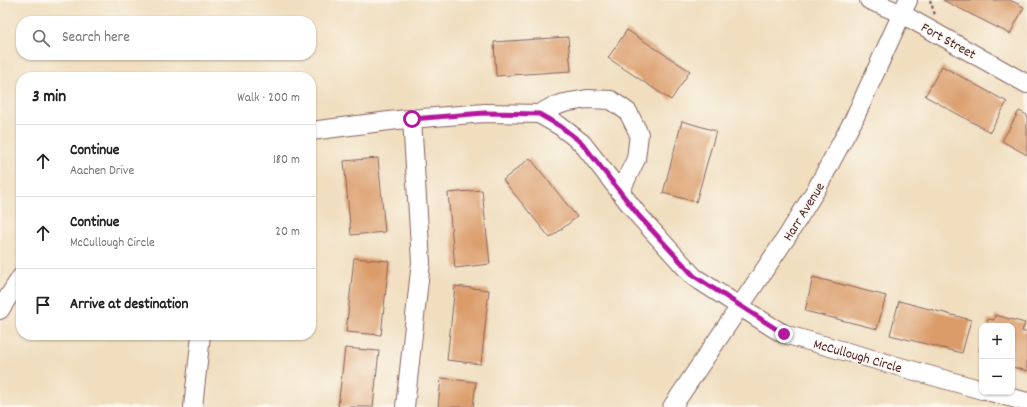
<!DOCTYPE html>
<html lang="en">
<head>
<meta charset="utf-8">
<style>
  :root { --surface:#fff; --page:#f2f2f2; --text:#222; --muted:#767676; --line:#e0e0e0 }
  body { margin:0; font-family:Dekko,sans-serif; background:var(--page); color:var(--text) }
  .controls { position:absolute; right:12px; bottom:12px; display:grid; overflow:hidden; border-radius:8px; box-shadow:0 1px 3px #0004 }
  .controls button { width:36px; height:36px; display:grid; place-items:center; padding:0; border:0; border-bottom:1px solid var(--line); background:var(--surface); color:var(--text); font:20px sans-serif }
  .stop { position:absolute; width:12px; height:12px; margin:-9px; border:3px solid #b5179e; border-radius:50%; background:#fff }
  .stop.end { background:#b5179e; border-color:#fff; box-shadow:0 1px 4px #0008 }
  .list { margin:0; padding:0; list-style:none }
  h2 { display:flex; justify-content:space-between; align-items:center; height:52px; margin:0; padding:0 16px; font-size:17px }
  h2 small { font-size:13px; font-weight:400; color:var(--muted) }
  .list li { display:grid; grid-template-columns:26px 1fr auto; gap:12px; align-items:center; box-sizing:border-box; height:72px; padding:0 16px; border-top:1px solid var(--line) }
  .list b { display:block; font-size:15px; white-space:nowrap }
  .list p { margin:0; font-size:13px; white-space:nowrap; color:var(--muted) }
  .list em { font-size:13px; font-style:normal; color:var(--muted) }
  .icon { flex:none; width:22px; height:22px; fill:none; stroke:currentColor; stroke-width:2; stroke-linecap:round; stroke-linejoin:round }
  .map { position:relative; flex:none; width:1027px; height:407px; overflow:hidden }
  .search { position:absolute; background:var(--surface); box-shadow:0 1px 3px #0004; left:16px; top:16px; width:300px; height:44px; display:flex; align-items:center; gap:10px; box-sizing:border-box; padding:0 14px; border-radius:16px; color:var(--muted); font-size:15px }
  .panel { position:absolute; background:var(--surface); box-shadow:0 1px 3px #0004; left:16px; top:72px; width:300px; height:268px; border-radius:16px }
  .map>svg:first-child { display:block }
</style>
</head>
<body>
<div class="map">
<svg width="1027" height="407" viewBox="0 0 1027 407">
  <rect width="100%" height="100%" fill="#fbf7ec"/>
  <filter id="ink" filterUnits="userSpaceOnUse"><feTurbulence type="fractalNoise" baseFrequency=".025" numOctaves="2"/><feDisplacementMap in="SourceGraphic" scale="8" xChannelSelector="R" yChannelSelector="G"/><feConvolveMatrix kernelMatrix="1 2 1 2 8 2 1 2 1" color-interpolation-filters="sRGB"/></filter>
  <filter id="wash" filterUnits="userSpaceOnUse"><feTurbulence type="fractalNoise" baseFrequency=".012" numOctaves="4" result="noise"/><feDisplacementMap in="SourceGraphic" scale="16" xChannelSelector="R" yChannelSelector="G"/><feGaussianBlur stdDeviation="0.9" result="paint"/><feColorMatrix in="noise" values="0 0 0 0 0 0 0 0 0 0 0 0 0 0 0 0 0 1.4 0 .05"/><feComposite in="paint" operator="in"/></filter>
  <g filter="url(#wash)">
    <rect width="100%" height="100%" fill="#f0debf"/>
    <g id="blocks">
      <g fill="#db9c6b">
        <polygon points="943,0 1010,0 1024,7 1010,34"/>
        <polygon points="627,30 690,71 671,100 608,58"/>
        <polygon points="568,37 571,71 496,76 494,42"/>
        <polygon points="942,66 1007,102 990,132 925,96"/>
        <polygon points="1019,111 1027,115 1027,155 1002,141"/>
        <polygon points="682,121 716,131 696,202 663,193"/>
        <polygon points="378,158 385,232 351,235 344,161"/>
        <polygon points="530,158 577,217 550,238 503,180"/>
        <polygon points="482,190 490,264 455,268 448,193"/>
        <polygon points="354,258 389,261 381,335 346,332"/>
        <polygon points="813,277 886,296 877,329 805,311"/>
        <polygon points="455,286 489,290 481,364 447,360"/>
        <polygon points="899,301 971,320 962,353 890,335"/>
        <polygon points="995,315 1025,323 1022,331 1027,333 1027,371 1012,367 1012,326 986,326 988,319 994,320"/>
        <polygon points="982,341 982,352 979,351"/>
        <polygon points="345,348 379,351 373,407 338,407"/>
        <polygon points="441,378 476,382 473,407 438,407"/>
      </g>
    </g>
  </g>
  <g filter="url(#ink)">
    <use href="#blocks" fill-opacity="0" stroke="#84625f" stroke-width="1"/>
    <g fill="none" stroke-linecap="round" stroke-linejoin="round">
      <defs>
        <g id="minor">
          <polyline points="869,0 902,14 1027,84"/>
          <polyline points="539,114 550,108 564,103 587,99 611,100 628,112 639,134 636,159 620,192"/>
          <polyline points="311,131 397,120 485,113 539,114 560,126 582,143 639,216 694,277 772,327 784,334 982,390"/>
          <polyline points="0,310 21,277"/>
          <polyline points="991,392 1027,402"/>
          <polyline points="193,407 201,335"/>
          <polyline points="405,407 421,262 412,119"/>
          <polyline points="672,407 788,235 817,188 854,119 908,0"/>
        </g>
      </defs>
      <use href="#minor" stroke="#84625f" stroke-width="20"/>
      <polyline stroke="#84625f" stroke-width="2.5" stroke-dasharray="3 3" stroke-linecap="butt" points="930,0 935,15"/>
      <use href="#minor" stroke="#fff" stroke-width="18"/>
    </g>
  </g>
  <g fill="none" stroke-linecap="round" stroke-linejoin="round" filter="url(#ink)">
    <polyline stroke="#b5179e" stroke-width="5" points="412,119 484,113 539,114 560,126 582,143 639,216 694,276 784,334"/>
  </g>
  <g text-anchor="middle" stroke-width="3" stroke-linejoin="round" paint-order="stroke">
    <g font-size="14" fill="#4a1f2b" stroke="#fbf7ec">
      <text transform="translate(949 40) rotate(29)" y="5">Fort Street</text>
      <text transform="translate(803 211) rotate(-58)" y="5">Harr Avenue</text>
      <text transform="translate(858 355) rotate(16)" y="5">McCullough Circle</text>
    </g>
  </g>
</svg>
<div class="controls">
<button>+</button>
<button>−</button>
</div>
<div class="stop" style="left:412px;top:119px"></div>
<div class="stop end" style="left:784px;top:334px"></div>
<div class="search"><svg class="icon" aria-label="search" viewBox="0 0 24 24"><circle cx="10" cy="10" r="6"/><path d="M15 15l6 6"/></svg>Search here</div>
<section class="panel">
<h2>3 min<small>Walk · 200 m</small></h2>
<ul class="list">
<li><svg class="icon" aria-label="ahead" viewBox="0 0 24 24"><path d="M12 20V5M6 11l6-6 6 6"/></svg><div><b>Continue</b><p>Aachen Drive</p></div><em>180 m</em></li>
<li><svg class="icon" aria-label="ahead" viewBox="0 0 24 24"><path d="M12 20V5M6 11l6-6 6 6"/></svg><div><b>Continue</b><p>McCullough Circle</p></div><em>20 m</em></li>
<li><svg class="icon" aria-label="arrive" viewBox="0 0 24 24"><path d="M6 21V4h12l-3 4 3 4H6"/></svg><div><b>Arrive at destination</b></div></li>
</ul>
</section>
</div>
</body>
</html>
